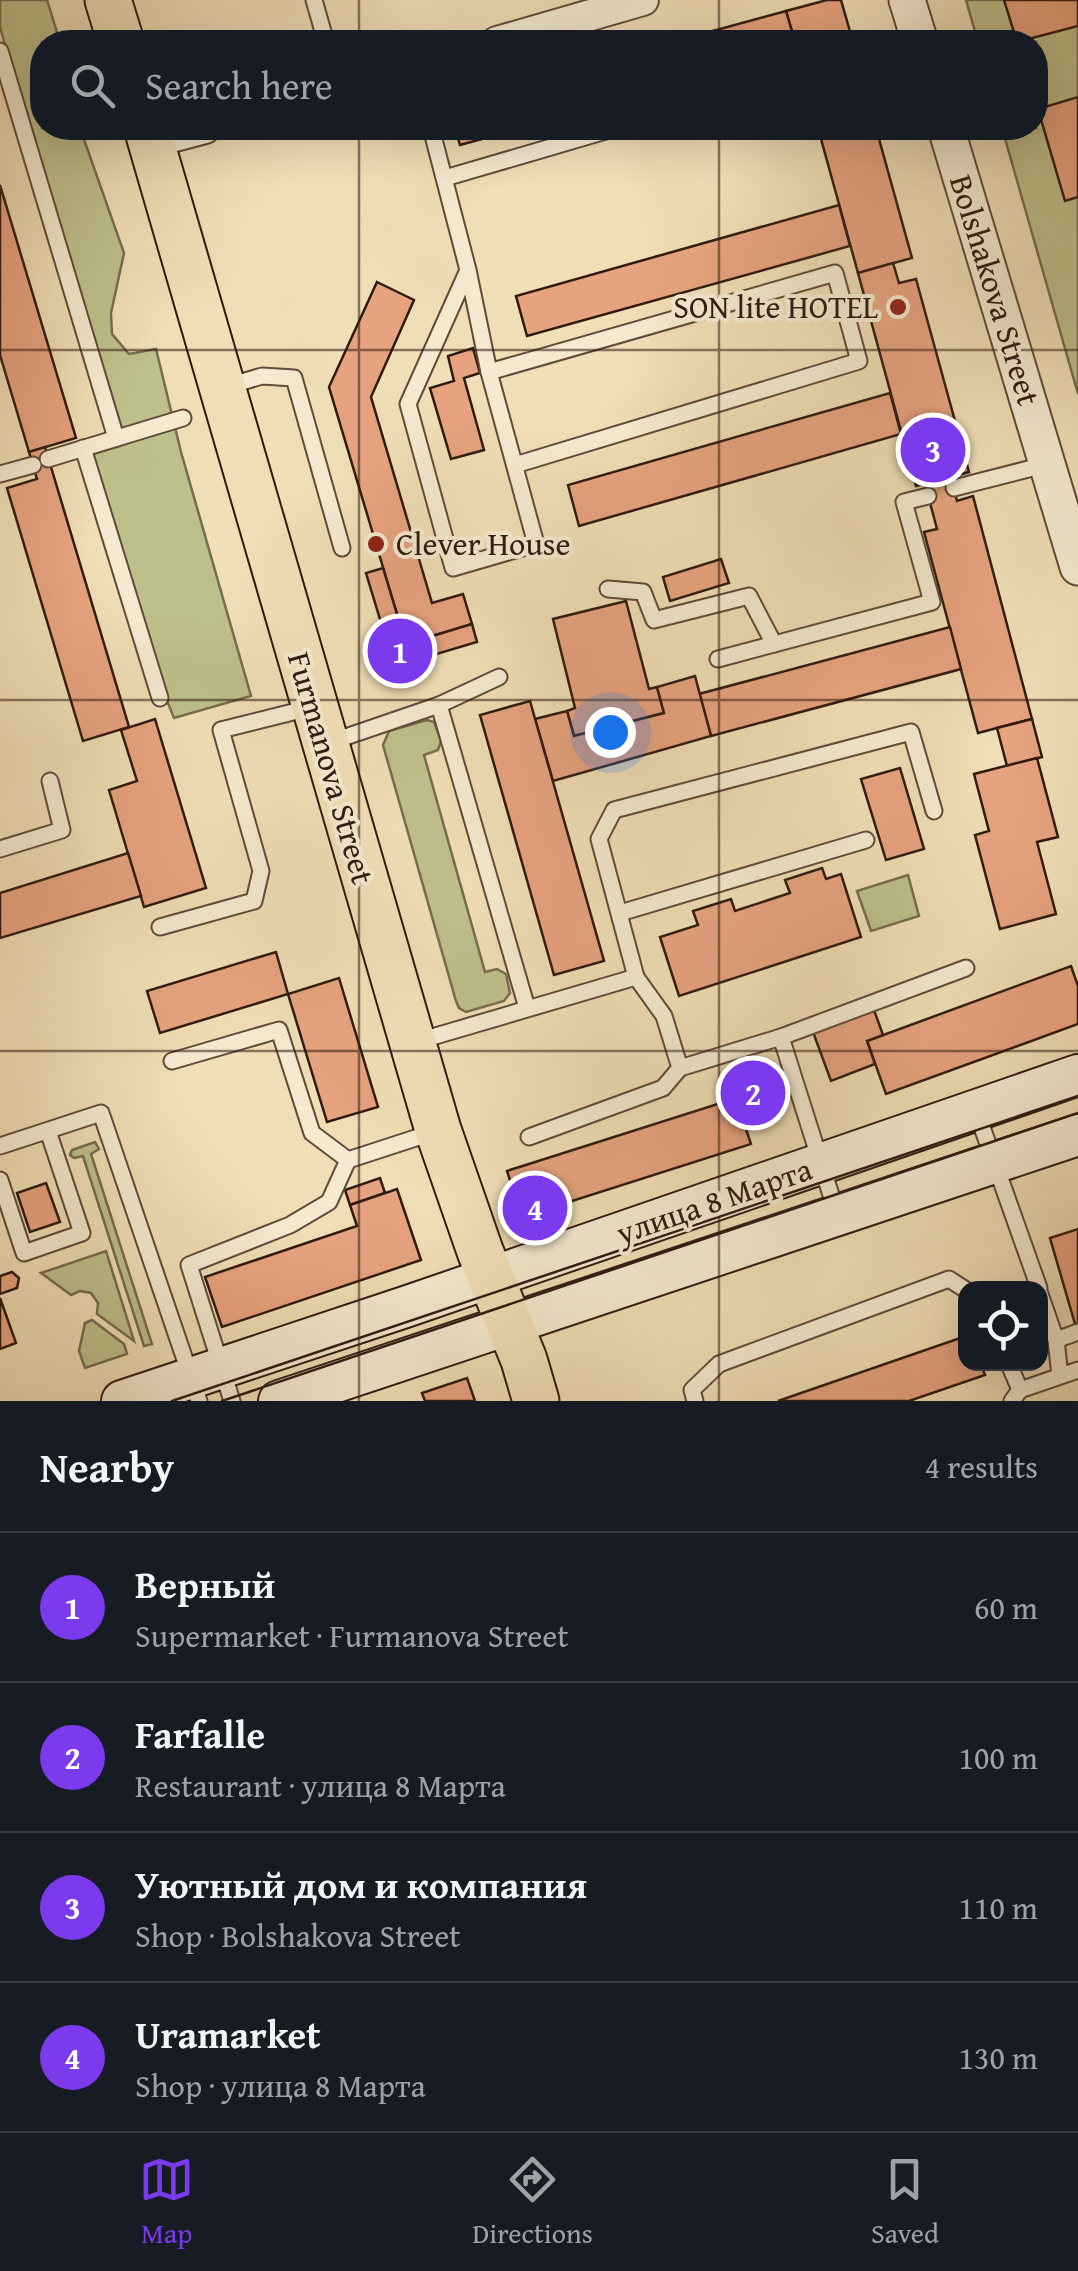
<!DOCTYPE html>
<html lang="en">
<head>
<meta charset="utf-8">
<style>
  :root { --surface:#171b24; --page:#242831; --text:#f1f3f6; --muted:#9ea1a6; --line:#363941; --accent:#7c3aed }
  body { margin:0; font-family:"Gentium Book Plus",serif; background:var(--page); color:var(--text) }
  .controls { position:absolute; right:30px; bottom:30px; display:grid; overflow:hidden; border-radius:20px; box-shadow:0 10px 40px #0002 }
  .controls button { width:90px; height:90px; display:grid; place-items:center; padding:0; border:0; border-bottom:2px solid var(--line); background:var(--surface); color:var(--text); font:50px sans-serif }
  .you { position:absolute; left:610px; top:732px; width:35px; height:35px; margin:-25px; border:8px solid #fff; border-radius:50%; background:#1a73e8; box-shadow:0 0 0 15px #1a73e833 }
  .badge { display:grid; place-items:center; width:65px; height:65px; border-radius:50%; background:var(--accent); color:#fff; font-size:32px; font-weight:700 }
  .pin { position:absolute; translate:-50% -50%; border:5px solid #fff; box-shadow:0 2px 10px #0006 }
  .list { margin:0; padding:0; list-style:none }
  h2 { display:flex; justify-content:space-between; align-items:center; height:130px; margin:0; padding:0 40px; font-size:42px }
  h2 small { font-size:32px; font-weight:400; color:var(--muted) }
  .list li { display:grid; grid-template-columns:65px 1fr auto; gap:30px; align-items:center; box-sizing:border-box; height:150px; padding:0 40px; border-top:2px solid var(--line) }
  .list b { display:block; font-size:38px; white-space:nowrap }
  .list p { margin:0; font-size:32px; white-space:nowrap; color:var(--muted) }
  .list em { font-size:32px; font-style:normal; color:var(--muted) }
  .icon { flex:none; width:55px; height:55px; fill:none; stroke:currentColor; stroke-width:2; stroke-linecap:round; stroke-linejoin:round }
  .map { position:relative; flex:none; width:1078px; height:1401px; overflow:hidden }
  .search { position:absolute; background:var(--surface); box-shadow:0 10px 40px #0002; left:30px; right:30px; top:30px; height:110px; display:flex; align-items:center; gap:25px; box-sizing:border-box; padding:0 35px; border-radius:40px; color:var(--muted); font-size:38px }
  .sheet { height:730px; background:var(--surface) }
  nav { display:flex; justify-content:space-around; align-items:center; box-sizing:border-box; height:140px; border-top:2px solid var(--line); background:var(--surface); font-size:28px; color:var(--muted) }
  nav a { display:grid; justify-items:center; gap:5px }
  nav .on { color:var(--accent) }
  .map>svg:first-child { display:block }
</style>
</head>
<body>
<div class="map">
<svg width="1078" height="1401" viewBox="0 0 1078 1401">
  <rect width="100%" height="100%" fill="#f0deb6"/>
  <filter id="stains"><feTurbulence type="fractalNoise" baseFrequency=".002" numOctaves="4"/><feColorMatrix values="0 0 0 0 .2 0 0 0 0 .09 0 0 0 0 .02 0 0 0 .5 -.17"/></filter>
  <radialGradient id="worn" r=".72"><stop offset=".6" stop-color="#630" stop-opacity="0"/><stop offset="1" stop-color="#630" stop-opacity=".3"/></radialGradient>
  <g fill="#bec08b" stroke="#766d4e" stroke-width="2.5">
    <polygon points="0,0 47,0 60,42 42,42 42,128 80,128 124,253 111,313 112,334 129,354 156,349 181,452 251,696 174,718 163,691 93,454 120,446 121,426 13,73 0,27"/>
    <polygon points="966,0 1078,0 1078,394 1002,128 1036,128 1036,42 978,42"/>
    <polygon points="427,720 434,722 441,741 438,750 424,755 485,972 497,969 506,974 510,993 504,1001 466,1012 459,1008 456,1001 383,745 389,731"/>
    <polygon points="908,875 919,916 871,931 857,891"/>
    <polygon points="95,1142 99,1149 91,1154 152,1344 144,1346 83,1156 74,1158 70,1155 72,1150"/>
    <polygon points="106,1251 134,1341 97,1314 98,1303 91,1293 80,1291 71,1295 41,1273"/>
    <polygon points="92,1320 124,1344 127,1354 85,1368 79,1351 85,1323"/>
  </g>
  <g fill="#e7a37f" stroke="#2f1a11" stroke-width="2.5">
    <polygon points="827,0 841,0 853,42 795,42 786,11"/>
    <polygon points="1004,0 1078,0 1078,26 1017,42"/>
    <polygon points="786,11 795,42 672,42"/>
    <polygon points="1078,97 1078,197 1065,201 1038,109"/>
    <polygon points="455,128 523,128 460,145"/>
    <polygon points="818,128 876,128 912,258 858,273"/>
    <polygon points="0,185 76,438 29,452 0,355"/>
    <polygon points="839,205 850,246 527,336 516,296"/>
    <polygon points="893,263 899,283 916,279 969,472 916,486 858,273"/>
    <polygon points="377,282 414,300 371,397 432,603 463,594 472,624 406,644 329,387"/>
    <polygon points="473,348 480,373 464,378 484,450 451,459 430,388 454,381 448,356"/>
    <polygon points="890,393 901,434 579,526 568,485"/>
    <polygon points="45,447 129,727 83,741 7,488 37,479 29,452"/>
    <polygon points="951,477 957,501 973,496 1032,719 978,733 924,532 937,529 925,484"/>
    <polygon points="721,559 729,583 670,601 663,577"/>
    <polygon points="383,568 406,644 472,624 477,642 410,662 389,649 366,573"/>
    <polygon points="626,601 649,689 657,687 664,713 574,736 567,711 575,708 553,619"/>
    <polygon points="950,627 961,669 711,736 699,694"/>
    <polygon points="695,676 711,736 553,781 535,719 567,711 574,736 664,713 657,687"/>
    <polygon points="530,701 604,961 554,975 480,715"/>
    <polygon points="155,719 206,888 144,907 109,790 137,781 121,730"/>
    <polygon points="1032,719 1042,757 1007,766 997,728"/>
    <polygon points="1037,758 1058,837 1037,842 1056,914 1000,929 975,835 989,831 974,774"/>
    <polygon points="900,768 924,849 886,860 861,779"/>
    <polygon points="128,853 141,896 0,938 0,893"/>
    <polygon points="822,868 826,879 841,874 861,937 679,996 660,937 698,925 693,911 731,899 735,911 790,893 785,880"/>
    <polygon points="276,952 288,994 160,1033 147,991"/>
    <polygon points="1071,966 1078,986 1078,1024 886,1094 867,1041"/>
    <polygon points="339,978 378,1107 327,1122 288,994"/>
    <polygon points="874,1010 883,1035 867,1041 875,1064 831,1081 813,1032"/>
    <polygon points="772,1062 784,1103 733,1119 720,1079"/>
    <polygon points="727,1101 733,1119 742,1117 751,1144 522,1217 507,1171"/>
    <polygon points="380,1178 385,1193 350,1205 345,1190"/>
    <polygon points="46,1183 60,1222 30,1232 17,1193"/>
    <polygon points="397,1189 421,1260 222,1327 205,1277 357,1226 350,1205"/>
    <polygon points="1078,1229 1078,1323 1075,1324 1050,1238"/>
    <polygon points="12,1272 19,1278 17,1288 0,1294 0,1276"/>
    <polygon points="0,1298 16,1343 0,1349"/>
    <polygon points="966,1336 966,1364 981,1364 985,1375 909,1401 778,1401"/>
    <polygon points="467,1378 475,1401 425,1401 422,1393"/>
  </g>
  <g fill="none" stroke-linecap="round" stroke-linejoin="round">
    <defs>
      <g id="service">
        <polyline points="314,0 326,42"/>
        <polyline points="0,51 116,438"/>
        <polyline points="431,128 468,270 489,372 536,544 453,568 408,404 468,270"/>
        <polyline points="445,178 616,128"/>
        <polyline points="489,372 835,273 859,361 515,465"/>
        <polyline points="225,387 262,376 294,378 342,548"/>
        <polyline points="83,448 160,698"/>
        <polyline points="48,459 183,418"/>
        <polyline points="0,474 33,465"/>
        <polyline points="954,488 1048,464"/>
        <polyline points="608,589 643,592 654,620 749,596 774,644"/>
        <polyline points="718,659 932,602 904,502 928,496"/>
        <polyline points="439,705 527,1008"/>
        <polyline points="328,743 439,705 499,677"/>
        <polyline points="0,849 62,830 50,781"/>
        <polyline points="620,913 866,840"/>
        <polyline points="160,927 254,901 261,871 221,730 309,708"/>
        <polyline points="781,1037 837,1214"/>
        <polyline points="415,1042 636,977"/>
        <polyline points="172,1061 279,1030 312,1133 348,1160 329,1202 290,1225 189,1265 232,1401"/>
        <polyline points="680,1068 781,1037 966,968"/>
        <polyline points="977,1113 1039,1288"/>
        <polyline points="529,1137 663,1088 680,1068 664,1016 636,977 599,839 614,810 911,732 934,811"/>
        <polyline points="0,1146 101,1113 199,1401"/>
        <polyline points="348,1160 434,1132"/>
        <polyline points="0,1180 24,1253 82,1233 48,1131"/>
        <polyline points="1040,1294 1056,1340 1078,1332"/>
        <polyline points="1056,1340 1060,1376"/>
        <polyline points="1009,1364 1020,1390 1012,1401"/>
        <polyline points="1020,1390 1078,1370"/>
        <polyline points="695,1401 692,1390 719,1364 949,1279 966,1290"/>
      </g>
      <g id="minor">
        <polyline points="497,42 643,0"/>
        <polyline points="152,142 205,128"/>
      </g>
      <g id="tertiary">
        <polyline points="907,0 920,42"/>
        <polyline points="946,128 1078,567"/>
      </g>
      <g id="secondary">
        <polyline points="122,1401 408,1306 1078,1075"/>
        <polyline points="279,1401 1078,1135"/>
      </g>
      <g id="primary">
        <polyline points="108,0 121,42"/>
        <polyline points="147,128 438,1130 480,1251 524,1360 536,1401"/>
      </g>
    </defs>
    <use href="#service" stroke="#5f4b3a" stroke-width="19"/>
    <use href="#minor" stroke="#5f4b3a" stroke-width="34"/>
    <use href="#tertiary" stroke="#5f4b3a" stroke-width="39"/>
    <use href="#secondary" stroke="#2f1a11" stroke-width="44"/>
    <use href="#primary" stroke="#2f1a11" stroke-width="49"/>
    <use href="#service" stroke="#f5ead0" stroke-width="15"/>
    <use href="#minor" stroke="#f5ead0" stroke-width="30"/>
    <use href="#tertiary" stroke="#f5ead0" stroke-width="35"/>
    <use href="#secondary" stroke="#f5ead0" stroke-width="40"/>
    <use href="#primary" stroke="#f0deb6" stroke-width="45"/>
    <g stroke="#2f1a11" stroke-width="2.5">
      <polyline points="172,1401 1078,1096"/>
      <polyline points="222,1401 1078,1113"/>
    </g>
  </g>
  <path fill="none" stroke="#2f1a11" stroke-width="2.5" stroke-opacity="0.55" d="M359 0V42M719 0V42M359 128V1401M719 128V1401M0 350H1078M0 700H1078M0 1051H1078"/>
  <g fill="#8f2418" stroke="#f5ead0" stroke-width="4">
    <circle cx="898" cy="307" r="10"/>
    <circle cx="376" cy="544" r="10"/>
  </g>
  <g text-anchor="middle" stroke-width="8" stroke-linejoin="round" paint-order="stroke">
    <g font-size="32" fill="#2f1a11" stroke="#f5ead0">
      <text transform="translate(995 290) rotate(73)" y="11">Bolshakova Street</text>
      <text transform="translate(331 768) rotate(74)" y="11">Furmanova Street</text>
      <text transform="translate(714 1201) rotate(-19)" y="11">улица 8 Марта</text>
    </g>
    <g font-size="32" fill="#2f1a11" stroke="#f5ead0" text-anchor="end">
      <text x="878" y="318">SON lite HOTEL</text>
      <text x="396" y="555" text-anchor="start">Clever House</text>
    </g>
  </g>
  <rect width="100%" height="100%" filter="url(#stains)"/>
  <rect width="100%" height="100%" fill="url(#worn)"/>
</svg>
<div class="controls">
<button><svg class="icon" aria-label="locate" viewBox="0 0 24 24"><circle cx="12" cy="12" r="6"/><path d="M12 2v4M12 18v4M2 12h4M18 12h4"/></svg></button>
</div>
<div class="you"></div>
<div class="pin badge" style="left:400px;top:651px">1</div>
<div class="pin badge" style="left:753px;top:1093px">2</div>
<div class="pin badge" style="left:933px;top:450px">3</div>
<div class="pin badge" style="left:535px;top:1208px">4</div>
<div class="search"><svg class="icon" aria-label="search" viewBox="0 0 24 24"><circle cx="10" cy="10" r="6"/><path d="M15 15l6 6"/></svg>Search here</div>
</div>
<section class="sheet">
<h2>Nearby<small>4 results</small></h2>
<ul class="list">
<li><span class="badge">1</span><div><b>Верный</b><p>Supermarket · Furmanova Street</p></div><em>60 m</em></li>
<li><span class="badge">2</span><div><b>Farfalle</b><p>Restaurant · улица 8 Марта</p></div><em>100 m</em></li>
<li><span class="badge">3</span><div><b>Уютный дом и компания</b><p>Shop · Bolshakova Street</p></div><em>110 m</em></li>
<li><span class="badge">4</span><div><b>Uramarket</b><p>Shop · улица 8 Марта</p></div><em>130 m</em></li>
</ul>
</section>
<nav>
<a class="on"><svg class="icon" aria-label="map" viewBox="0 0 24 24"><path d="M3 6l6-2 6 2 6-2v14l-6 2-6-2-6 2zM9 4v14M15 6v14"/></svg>Map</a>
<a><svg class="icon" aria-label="directions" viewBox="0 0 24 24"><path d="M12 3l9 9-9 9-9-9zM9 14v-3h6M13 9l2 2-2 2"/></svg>Directions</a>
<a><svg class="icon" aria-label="saved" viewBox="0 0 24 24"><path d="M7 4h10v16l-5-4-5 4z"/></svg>Saved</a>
</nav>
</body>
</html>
